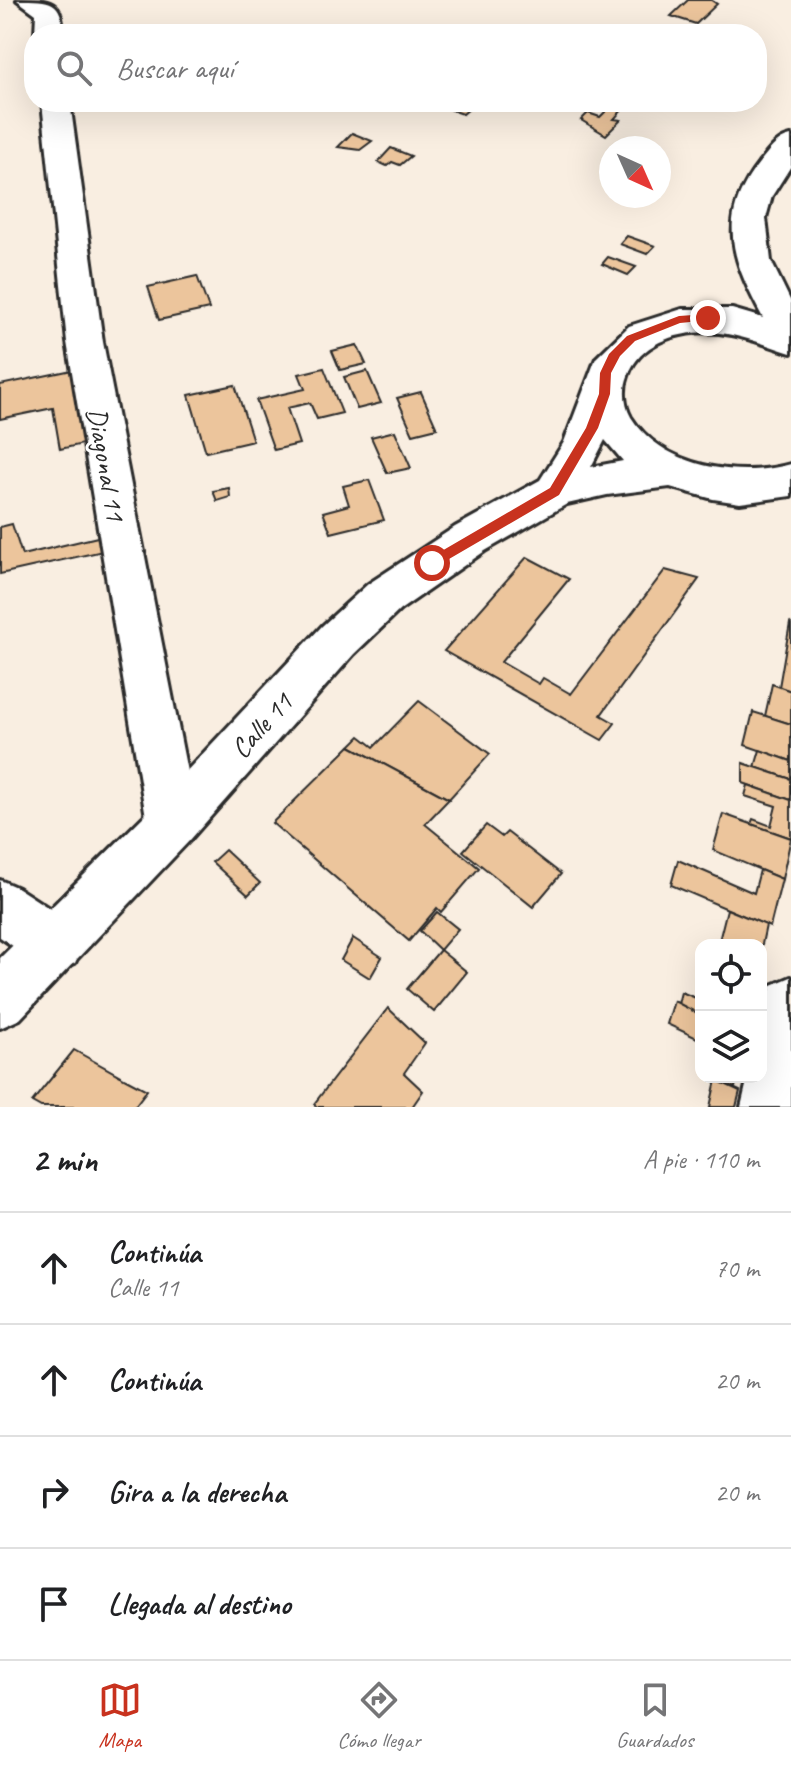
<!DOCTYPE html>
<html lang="es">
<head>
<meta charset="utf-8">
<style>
  :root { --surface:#fff; --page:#f2f2f2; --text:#202124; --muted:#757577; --line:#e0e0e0; --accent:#c8321e }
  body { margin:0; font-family:Caveat,sans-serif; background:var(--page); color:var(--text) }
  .controls { position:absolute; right:24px; bottom:24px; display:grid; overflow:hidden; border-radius:16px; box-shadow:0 8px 32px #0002 }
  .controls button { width:72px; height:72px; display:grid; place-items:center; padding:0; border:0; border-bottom:2px solid var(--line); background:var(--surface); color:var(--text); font:40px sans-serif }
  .compass { position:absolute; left:599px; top:136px; width:72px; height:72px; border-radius:50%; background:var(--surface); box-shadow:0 8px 32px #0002; rotate:135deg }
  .stop { position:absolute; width:24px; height:24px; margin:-18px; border:6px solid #c8321e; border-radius:50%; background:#fff }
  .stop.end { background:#c8321e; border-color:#fff; box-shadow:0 2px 8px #0008 }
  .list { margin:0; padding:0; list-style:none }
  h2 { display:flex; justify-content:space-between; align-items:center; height:104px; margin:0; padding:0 32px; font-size:34px }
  h2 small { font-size:26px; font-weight:400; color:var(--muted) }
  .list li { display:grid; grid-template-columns:52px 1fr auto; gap:24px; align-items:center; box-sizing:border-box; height:112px; padding:0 32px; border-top:2px solid var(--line) }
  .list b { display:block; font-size:30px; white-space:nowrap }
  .list p { margin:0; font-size:26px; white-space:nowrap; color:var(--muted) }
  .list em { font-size:26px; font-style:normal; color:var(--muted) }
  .icon { flex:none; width:44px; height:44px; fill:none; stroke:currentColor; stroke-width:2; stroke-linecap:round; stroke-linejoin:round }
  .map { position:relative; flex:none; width:791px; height:1107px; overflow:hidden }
  .search { position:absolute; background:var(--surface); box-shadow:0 8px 32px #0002; left:24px; right:24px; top:24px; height:88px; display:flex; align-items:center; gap:20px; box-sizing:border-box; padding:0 28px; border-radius:32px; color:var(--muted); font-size:30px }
  .sheet { height:552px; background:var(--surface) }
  nav { display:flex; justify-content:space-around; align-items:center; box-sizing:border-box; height:112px; border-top:2px solid var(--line); background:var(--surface); font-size:22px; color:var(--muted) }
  nav a { display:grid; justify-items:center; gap:4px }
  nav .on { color:var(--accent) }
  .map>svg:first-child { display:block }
</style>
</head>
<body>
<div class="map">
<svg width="791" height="1107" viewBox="0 0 791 1107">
  <rect width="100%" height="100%" fill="#f9eee1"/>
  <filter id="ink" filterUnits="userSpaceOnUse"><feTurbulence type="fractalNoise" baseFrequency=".0125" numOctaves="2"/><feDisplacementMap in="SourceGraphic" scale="16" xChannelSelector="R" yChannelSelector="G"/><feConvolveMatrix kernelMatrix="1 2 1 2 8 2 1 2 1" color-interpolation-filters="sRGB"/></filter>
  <g filter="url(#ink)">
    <g fill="#ecc59c" stroke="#2b2b2b" stroke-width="2">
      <polygon points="688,0 711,0 717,4 696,24 671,16"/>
      <polygon points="429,102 477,102 463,114"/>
      <polygon points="564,102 618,102 625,107 614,119 621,120 606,135 581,120 588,113 600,117 608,109 593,103 586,109"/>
      <polygon points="352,133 372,141 360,150 338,147"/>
      <polygon points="391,148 411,156 400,165 392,162 387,166 378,162"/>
      <polygon points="627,236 655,246 647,254 620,244"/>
      <polygon points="608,257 636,267 628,275 602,264"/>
      <polygon points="197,276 209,309 159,320 148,287"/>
      <polygon points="357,345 366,364 340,370 332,351"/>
      <polygon points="324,368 342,413 317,419 310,403 287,408 299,444 274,450 256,400 305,389 299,374"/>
      <polygon points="77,369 92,442 60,449 53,408 0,419 0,385"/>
      <polygon points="367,371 381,403 357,409 344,377"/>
      <polygon points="235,385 253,441 206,452 189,395"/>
      <polygon points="421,392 437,428 413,434 397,398"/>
      <polygon points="395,431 411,468 387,473 371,437"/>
      <polygon points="369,480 384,520 331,533 323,512 349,505 343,486"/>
      <polygon points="229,488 230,497 217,501 213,491"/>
      <polygon points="12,524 22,555 110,534 112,549 0,574 0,527"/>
      <polygon points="527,557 569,579 501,662 539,684 543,678 571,694 665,570 699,579 601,715 615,723 602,740 444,651"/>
      <polygon points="790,623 791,624 791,691 779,687"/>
      <polygon points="772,684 791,691 791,724 765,716"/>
      <polygon points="419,701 490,754 449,799 350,746 360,736 374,747"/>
      <polygon points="753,712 791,724 791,761 745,745"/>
      <polygon points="350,746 449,799 425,824 479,868 441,912 437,908 409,941 272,823"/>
      <polygon points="760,750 791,761 791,779 755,767"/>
      <polygon points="743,763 791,779 791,800 743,783"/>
      <polygon points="748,785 791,800 791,838 751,824 753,819 771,826 776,806 745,796"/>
      <polygon points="723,814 791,838 782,879 713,850"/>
      <polygon points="486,825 502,837 507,832 561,874 533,907 463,851"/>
      <polygon points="225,850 260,883 248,895 212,862"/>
      <polygon points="678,860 754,893 760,870 782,879 770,927 671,885"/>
      <polygon points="727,909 766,925 761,949 761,945 718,945"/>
      <polygon points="437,912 458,929 440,950 420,931"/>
      <polygon points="353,938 382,957 370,978 341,960"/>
      <polygon points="440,950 467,972 434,1012 407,989"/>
      <polygon points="681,992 701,1000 701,1015 678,1004"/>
      <polygon points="674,1001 701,1015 701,1040 667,1024"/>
      <polygon points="388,1008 425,1043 404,1073 423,1091 412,1107 317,1107 314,1104"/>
      <polygon points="74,1050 126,1079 147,1090 134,1107 41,1107 32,1102"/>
      <polygon points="710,1077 737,1077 735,1088 716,1080"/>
      <polygon points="716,1080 740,1091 736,1107 710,1107"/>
    </g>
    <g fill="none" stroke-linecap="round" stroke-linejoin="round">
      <defs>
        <g id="minor">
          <path d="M17 0C52 0 62 0 63 34H35L36 14Z"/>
          <polygon points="42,102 70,102 103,342 197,823 190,839 172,846 154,839 147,823 67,342"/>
          <polygon points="0,880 18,888 75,925 83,944 75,963 56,971 37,963 0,937"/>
          <polygon points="791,977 791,1107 741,1107 748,1077 761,1077 761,1015 772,985"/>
        </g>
        <path id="major" d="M791 136V166L772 196 766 218 771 261 791 302V353C772 347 752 339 732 335 695 327 642 336 628 376 623 388 624 405 631 417 663 467 738 479 791 464V496L740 503 713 499 670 487 607 495 567 504 485 551 400 610 354 654 190 840 20 1019 0 1028V958L154 806 322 626 368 584 455 527 540 480 564 442 596 358 629 326 682 309H732L763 318C733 262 715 219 759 163 769 151 776 139 791 136ZM605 440 623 461 591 467Z"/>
      </defs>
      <use href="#minor" stroke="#2b2b2b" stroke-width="6"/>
      <use href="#major" stroke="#2b2b2b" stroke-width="6"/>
      <use href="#minor" fill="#fff" fill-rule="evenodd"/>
      <use href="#major" fill="#fff" fill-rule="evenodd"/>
    </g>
  </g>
  <polygon fill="#c8321e" points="708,314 711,320 680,323 635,341 620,356 611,373 610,394 598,428 559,495 437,566 428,566 428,559 550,488 586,428 599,394 600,373 609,354 627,336 679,316"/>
  <g text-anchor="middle" stroke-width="6" stroke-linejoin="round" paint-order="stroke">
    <g font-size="28" fill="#2b2b2b" stroke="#fff">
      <text transform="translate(107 464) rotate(80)" y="10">Diagonal 11</text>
      <text transform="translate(261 725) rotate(-48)" y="10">Calle 11</text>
    </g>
  </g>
</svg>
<div class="controls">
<button><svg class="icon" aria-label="locate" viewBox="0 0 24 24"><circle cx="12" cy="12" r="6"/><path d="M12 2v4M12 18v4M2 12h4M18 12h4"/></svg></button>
<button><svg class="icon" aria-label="layers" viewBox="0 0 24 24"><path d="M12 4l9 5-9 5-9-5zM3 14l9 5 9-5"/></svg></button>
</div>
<svg class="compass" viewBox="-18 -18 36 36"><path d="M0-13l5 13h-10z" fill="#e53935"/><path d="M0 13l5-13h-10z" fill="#757577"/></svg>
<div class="stop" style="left:432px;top:563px"></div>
<div class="stop end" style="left:708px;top:318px"></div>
<div class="search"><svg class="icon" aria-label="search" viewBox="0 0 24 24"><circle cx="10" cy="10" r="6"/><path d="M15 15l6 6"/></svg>Buscar aquí</div>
</div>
<section class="sheet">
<h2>2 min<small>A pie · 110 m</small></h2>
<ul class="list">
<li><svg class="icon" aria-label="ahead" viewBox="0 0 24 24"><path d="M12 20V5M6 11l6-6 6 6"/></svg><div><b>Continúa</b><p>Calle 11</p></div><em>70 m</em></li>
<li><svg class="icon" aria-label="ahead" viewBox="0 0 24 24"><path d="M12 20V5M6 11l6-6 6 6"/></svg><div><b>Continúa</b></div><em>20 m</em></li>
<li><svg class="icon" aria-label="right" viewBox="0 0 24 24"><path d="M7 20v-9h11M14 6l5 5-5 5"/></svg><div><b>Gira a la derecha</b></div><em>20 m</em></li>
<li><svg class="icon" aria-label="arrive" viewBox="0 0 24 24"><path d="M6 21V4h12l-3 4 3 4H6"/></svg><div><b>Llegada al destino</b></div></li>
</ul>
</section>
<nav>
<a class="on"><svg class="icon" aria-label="map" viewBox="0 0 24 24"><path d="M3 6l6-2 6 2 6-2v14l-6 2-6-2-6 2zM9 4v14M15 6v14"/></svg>Mapa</a>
<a><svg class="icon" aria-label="directions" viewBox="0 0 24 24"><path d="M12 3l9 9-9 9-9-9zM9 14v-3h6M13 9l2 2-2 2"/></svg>Cómo llegar</a>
<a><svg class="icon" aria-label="saved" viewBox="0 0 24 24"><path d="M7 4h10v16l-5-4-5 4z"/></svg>Guardados</a>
</nav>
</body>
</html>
